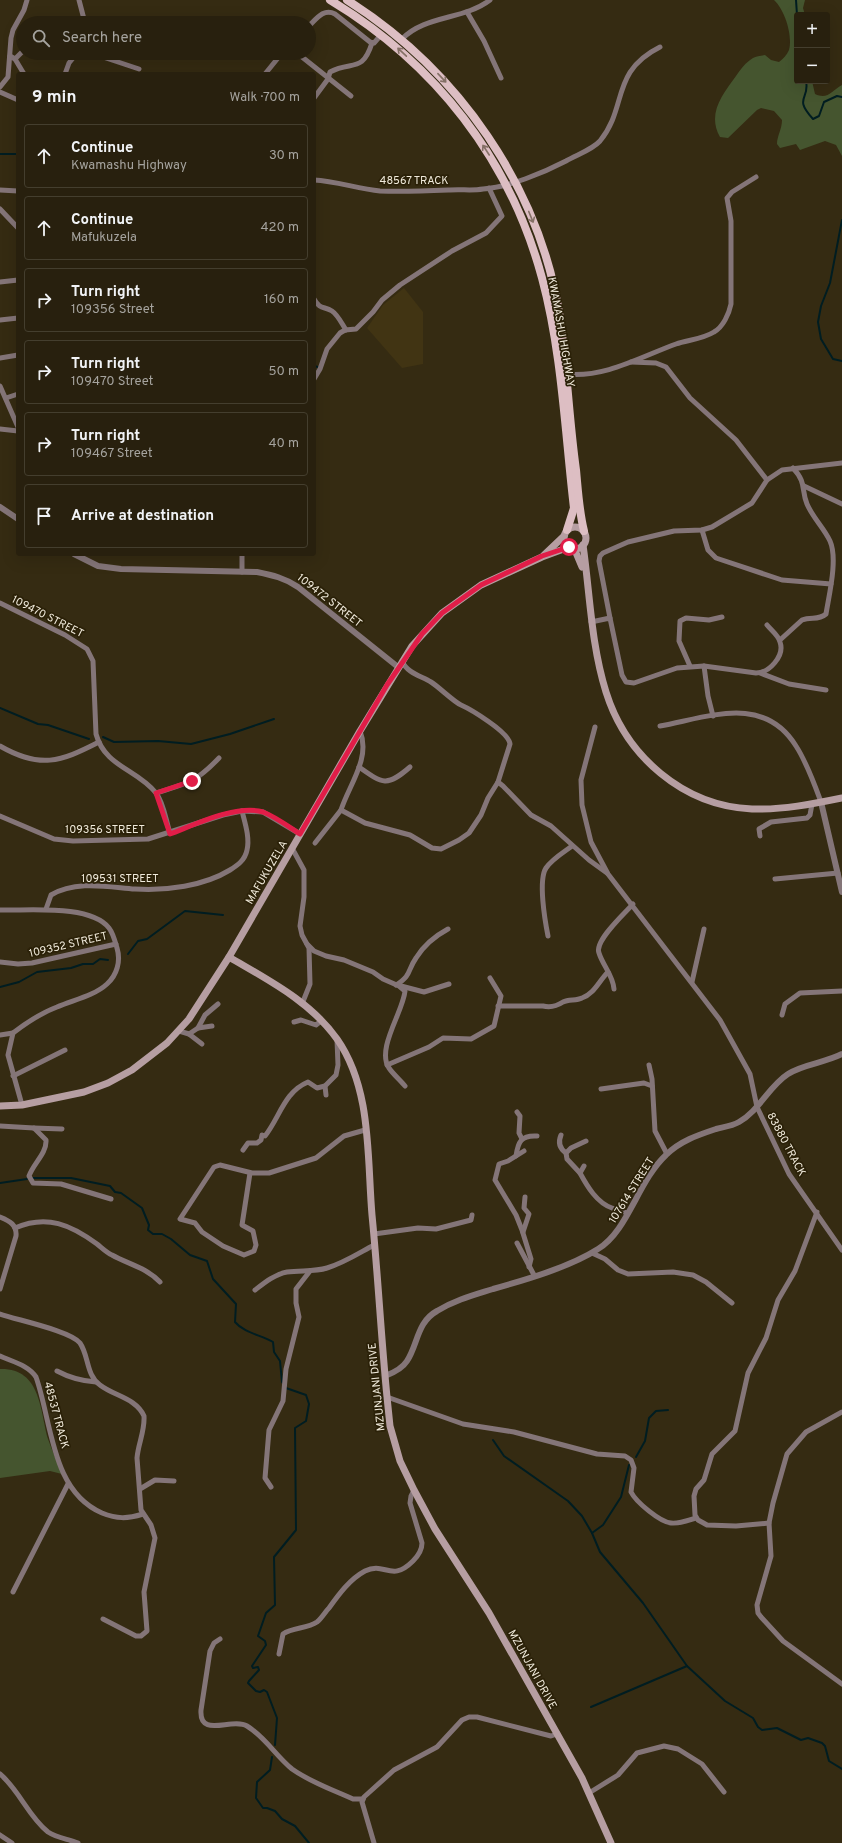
<!DOCTYPE html>
<html lang="en">
<head>
<meta charset="utf-8">
<style>
  :root { --surface:#28200e; --page:#302817; --text:#f1f3f6; --muted:#a5a39e; --line:#443e2e }
  body { margin:0; font-family:Overpass,sans-serif; background:var(--page); color:var(--text) }
  .controls { position:absolute; right:12px; top:12px; display:grid; overflow:hidden; border-radius:4px; box-shadow:0 4px 16px #0002 }
  .controls button { width:36px; height:36px; display:grid; place-items:center; padding:0; border:0; border-bottom:1px solid var(--line); background:var(--surface); color:var(--text); font:20px sans-serif }
  .stop { position:absolute; width:12px; height:12px; margin:-9px; border:3px solid #e11d48; border-radius:50%; background:#fff }
  .stop.end { background:#e11d48; border-color:#fff; box-shadow:0 1px 4px #0008 }
  .list { margin:0; padding:0; list-style:none }
  h2 { display:flex; justify-content:space-between; align-items:center; height:52px; margin:0; padding:0 16px; font-size:17px }
  h2 small { font-size:13px; font-weight:400; color:var(--muted) }
  .list li { display:grid; grid-template-columns:26px 1fr auto; gap:12px; align-items:center; box-sizing:border-box; height:64px; margin:0 8px 8px; padding:0 8px; border:1px solid var(--line); border-radius:4px }
  .list b { display:block; font-size:15px; white-space:nowrap }
  .list p { margin:0; font-size:13px; white-space:nowrap; color:var(--muted) }
  .list em { font-size:13px; font-style:normal; color:var(--muted) }
  .icon { flex:none; width:22px; height:22px; fill:none; stroke:currentColor; stroke-width:2; stroke-linecap:round; stroke-linejoin:round }
  .map { position:relative; flex:none; width:842px; height:1843px; overflow:hidden }
  .search { position:absolute; background:var(--surface); box-shadow:0 4px 16px #0002; left:16px; top:16px; width:300px; height:44px; display:flex; align-items:center; gap:10px; box-sizing:border-box; padding:0 14px; border-radius:22px; color:var(--muted); font-size:15px }
  .panel { position:absolute; background:var(--surface); box-shadow:0 4px 16px #0002; left:16px; top:72px; width:300px; height:484px; border-radius:4px }
  .map>svg:first-child { display:block }
</style>
</head>
<body>
<div class="map">
<svg width="842" height="1843" viewBox="0 0 842 1843">
  <rect width="100%" height="100%" fill="#352b12"/>
  <polygon fill="#413413" points="404,288 423,312 423,364 402,368 367,328 383,305"/>
  <g fill="#45552f">
    <path d="M774 0H805L803 8 805 15H797V81H812L815 94C828 100 831 91 842 85V156L836 145 825 141 800 150 796 144 780 148 777 144C777 136 782 129 782 120L774 111 761 108 757 110 728 138 720 137C707 114 722 95 736 76 740 70 746 62 753 58 756 56 761 56 765 55L771 60 779 62C783 59 787 55 789 50 793 36 785 10 774 0Z"/>
    <path d="M0 1369C41 1368 40 1410 48 1439 52 1450 57 1462 62 1474L50 1471 0 1478Z"/>
  </g>
  <g fill="none" stroke-linecap="round" stroke-linejoin="round">
    <g stroke="#001d21" stroke-width="2">
      <polyline points="796,0 797,15"/>
      <path d="M806 81C810 100 793 97 813 119L819 116 824 102 837 96 842 97"/>
      <polyline points="0,154 18,154"/>
      <polyline points="842,220 830,283 821,306 818,322 821,339 833,359 842,361"/>
      <polyline points="314,366 318,367"/>
      <polyline points="0,708 38,724 48,725 89,739"/>
      <polyline points="103,737 114,742 158,741 191,744 230,734 274,719"/>
      <polyline points="128,954 138,941 147,939 185,911 223,915"/>
      <polyline points="0,987 19,982 37,972 71,968 83,964 93,964 100,959 108,960"/>
      <path d="M31 1178H71L110 1186 115 1192 121 1193 142 1208 149 1225 148 1230 153 1234H162L171 1239 190 1255 207 1261 213 1279 236 1304 235 1322C244 1333 261 1335 273 1342L274 1352 280 1361 282 1382 286 1388 306 1395 309 1404 306 1421 295 1428 296 1530 274 1557 275 1605 266 1613 258 1636 265 1641 266 1645 252 1666 253 1668 258 1667 259 1670 249 1681 248 1683 256 1691 260 1692 264 1690 267 1692 277 1718 275 1745"/>
      <polyline points="0,1183 27,1179"/>
      <polyline points="493,1440 504,1456 568,1501 582,1516 592,1533 600,1552 643,1603 687,1666 725,1701 753,1718 758,1727 762,1730 777,1728 801,1740 808,1738 822,1743 825,1746 829,1761 842,1769"/>
      <polyline points="636,1457 645,1441 649,1418 656,1411 668,1410"/>
      <polyline points="592,1533 603,1525 621,1497 629,1465"/>
      <polyline points="591,1707 687,1666"/>
      <polyline points="272,1757 270,1770 257,1782 256,1798 263,1808 267,1808 275,1811 282,1819 295,1826 309,1843"/>
    </g>
    <g stroke="#847578" stroke-width="5">
      <polyline points="79,0 85,23"/>
      <polyline points="467,12 484,41 501,78"/>
      <path d="M309 26C317 18 324 8 335 14L370 42 374 43 381 35"/>
      <path d="M402 39C425 15 464 20 490 0"/>
      <polyline points="91,53 139,69"/>
      <polyline points="297,53 351,96"/>
      <polyline points="10,56 15,59 24,74"/>
      <polyline points="15,59 23,51"/>
      <polyline points="65,74 69,63 77,53"/>
      <polyline points="265,74 282,53"/>
      <polyline points="0,87 8,77 11,38 13,30 24,10 27,0"/>
      <polyline points="0,92 18,100"/>
      <path d="M314 98 328 79 330 72C352 60 362 74 372 43"/>
      <path d="M314 180C336 181 358 189 380 191 403 192 426 191 450 190 461 189 472 191 483 189 509 187 543 173 566 161 576 155 592 150 600 141 628 107 610 72 660 47"/>
      <polyline points="0,190 18,191"/>
      <polyline points="0,209 18,228"/>
      <polyline points="0,282 18,280"/>
      <path d="M314 299C320 310 324 306 332 311 338 315 342 324 346 330"/>
      <polyline points="0,320 18,318"/>
      <polyline points="0,358 18,355"/>
      <polyline points="631,362 656,363 666,367 690,398 736,440 767,480"/>
      <path d="M566 374C605 378 640 357 676 344 688 340 703 339 714 332 723 327 729 314 731 304V221L727 198 732 192 756 177"/>
      <polyline points="314,379 320,369 327,349 340,333 345,330 356,329 373,312 382,300 400,285 452,251 486,233 502,216 489,188"/>
      <polyline points="0,386 18,427"/>
      <polyline points="6,398 18,394"/>
      <polyline points="0,429 18,431"/>
      <polyline points="804,486 842,504"/>
      <polyline points="702,530 708,550 716,558 782,580 831,584"/>
      <polyline points="242,554 242,572"/>
      <path d="M0 603 65 635 87 649 93 661 96 734C105 767 137 769 156 793 164 803 166 821 170 833"/>
      <polyline points="610,618 599,561 600,556 603,553 628,542 674,531 702,530 712,527 752,503 767,480 782,470 842,463"/>
      <polyline points="591,622 610,618 622,675 626,682 634,683 677,668 704,666 708,696 713,716"/>
      <path d="M780 640 802 620C811 616 818 621 826 614 829 595 838 559 830 541 824 528 813 518 807 504 801 490 807 483 793 468"/>
      <path d="M402 661C407 673 421 676 431 682 439 687 454 702 461 705 470 709 509 732 510 744L498 782"/>
      <polyline points="690,666 679,641 680,621 686,618 709,620 722,617"/>
      <path d="M704 666 756 673C769 673 785 656 780 642 779 636 771 630 767 625"/>
      <polyline points="760,673 789,684 826,690"/>
      <path d="M660 726C709 717 764 694 796 746 807 763 814 783 821 802"/>
      <polyline points="595,727 581,780 582,805 591,842 608,874 720,1020 750,1074 757,1107 789,1174 842,1250"/>
      <path d="M360 731C371 758 349 785 341 810L365 823 410 835 432 848 441 849 459 840 469 833 481 815 488 798 498 782 503 786 531 815 551 826 589 860 607 873"/>
      <path d="M0 746C40 769 60 762 99 742"/>
      <path d="M359 767C383 784 387 787 410 767"/>
      <path d="M156 793C188 783 195 783 219 758"/>
      <polyline points="0,816 54,839 73,841 148,839 223,815 242,811 263,812 300,834"/>
      <polyline points="760,836 759,829 771,822 807,818 810,815 812,804"/>
      <polyline points="315,843 341,810"/>
      <polyline points="292,848 304,870 304,897 300,926 302,935 309,948 310,984 302,1004"/>
      <polyline points="775,879 838,873"/>
      <path d="M46 909 51 895C76 880 108 887 135 889 166 891 204 886 230 870 238 865 245 860 247 850 250 838 245 823 242 811"/>
      <path d="M0 910C28 911 90 904 109 928 113 933 115 941 117 948 121 961 117 975 107 984 94 996 73 1000 57 1007 41 1013 26 1023 13 1033L8 1055 22 1105"/>
      <path d="M548 936C545 921 538 880 546 868 552 859 564 852 572 846"/>
      <path d="M307 944 314 951 326 956 344 960 373 972 383 979 399 986 405 991C403 1012 376 1049 389 1068 393 1074 400 1080 405 1086"/>
      <polyline points="0,962 18,964 32,963 116,944"/>
      <polyline points="692,982 704,929"/>
      <path d="M396 985C412 975 407 971 416 958 424 945 435 936 448 929"/>
      <polyline points="401,986 424,992 449,984"/>
      <path d="M614 989C613 975 603 966 599 953 594 941 625 913 633 904"/>
      <path d="M498 1006H543C551 1008 557 1006 563 1002 569 999 576 1001 582 998 594 994 599 981 608 972"/>
      <polyline points="782,1015 785,1004 800,993 842,991"/>
      <polyline points="294,1022 301,1020 316,1025 321,1021"/>
      <polyline points="198,1028 205,1015 218,1004"/>
      <polyline points="179,1031 189,1034 198,1028 212,1026"/>
      <polyline points="189,1034 202,1044"/>
      <polyline points="0,1035 13,1033"/>
      <polyline points="387,1065 429,1047 443,1038 471,1039 494,1026 501,996 490,978"/>
      <polyline points="649,1065 652,1079 655,1131 667,1154"/>
      <polyline points="13,1076 65,1050"/>
      <polyline points="601,1089 644,1083 652,1086"/>
      <polyline points="326,1095 325,1086 336,1075 338,1065 337,1040"/>
      <polyline points="517,1112 520,1116 519,1133 522,1139"/>
      <path d="M0 1126 34 1128 46 1140C47 1153 33 1164 29 1176L33 1183 61 1184 111 1199"/>
      <polyline points="34,1128 62,1129"/>
      <path d="M561 1135C558 1142 559 1148 566 1153"/>
      <path d="M243 1150 248 1143H257L261 1140 262 1135 265 1136C280 1117 284 1092 308 1082L317 1088 325 1086"/>
      <polyline points="524,1151 508,1161 499,1164 495,1180 516,1215 522,1230 531,1259 529,1267"/>
      <path d="M516 1156C518 1142 521 1135 537 1136"/>
      <path d="M584 1166 580 1173C587 1186 597 1203 612 1208 617 1210 622 1211 627 1213"/>
      <polyline points="250,1173 242,1225 253,1231 256,1245 254,1251 244,1255 223,1246 202,1232 195,1223 180,1219 214,1167 220,1165 252,1173 269,1173 316,1158 344,1136 365,1130"/>
      <polyline points="580,1173 567,1159 566,1153 571,1148 586,1141"/>
      <path d="M0 1217C10 1221 17 1225 16 1236L0 1289"/>
      <path d="M15 1228C47 1214 71 1225 97 1244 102 1248 107 1253 112 1255 128 1264 147 1268 160 1282"/>
      <polyline points="523,1232 529,1214 524,1208 525,1197"/>
      <polyline points="374,1234 418,1228 436,1229 471,1220 472,1215"/>
      <polyline points="517,1243 534,1275"/>
      <polyline points="592,1253 605,1259 618,1270 628,1274 673,1272 693,1275 706,1282 732,1303"/>
      <path d="M255 1290C264 1283 275 1274 287 1272 301 1270 314 1272 327 1268 344 1263 359 1253 374 1245"/>
      <path d="M0 1314C17 1320 71 1331 80 1343 89 1356 86 1375 100 1385 114 1396 136 1398 144 1416 145 1431 138 1444 137 1458L141 1510 151 1525 155 1538 144 1592 147 1631 141 1636H136L103 1619"/>
      <path d="M0 1356C13 1362 28 1365 36 1377 52 1422 51 1491 102 1513 117 1519 127 1519 143 1514"/>
      <path d="M57 1371C70 1378 81 1381 96 1382"/>
      <path d="M387 1397 463 1424 514 1432 597 1454 625 1456 631 1460 634 1468 631 1492C636 1502 660 1522 671 1523 679 1524 689 1520 696 1518"/>
      <polyline points="842,1412 806,1432 787,1454 773,1503 769,1523 771,1556 757,1605 758,1613 761,1617 783,1641 842,1684"/>
      <polyline points="271,1487 265,1478 269,1430 283,1401 286,1369 299,1317 296,1303 296,1289 310,1271"/>
      <polyline points="140,1489 155,1480 174,1481"/>
      <polyline points="769,1523 736,1526 707,1525 698,1520 695,1515 694,1496 696,1489 704,1480 712,1454 735,1431 748,1373 766,1338 778,1300 795,1271 817,1212"/>
      <polyline points="13,1592 68,1484"/>
      <path d="M220 1639 214 1643 210 1651 201 1710C199 1739 232 1717 247 1726 265 1737 276 1756 292 1769 310 1782 333 1790 353 1799H363"/>
      <path d="M279 1654 283 1634C293 1627 307 1629 317 1622 322 1618 325 1612 329 1608 339 1594 350 1579 365 1571 385 1561 391 1583 413 1561 418 1556 422 1551 422 1543L410 1503 411 1496 414 1490"/>
      <path d="M0 1774C20 1791 28 1816 48 1832 57 1838 68 1839 78 1843"/>
      <polyline points="589,1793 618,1775 637,1753 664,1746 678,1749 702,1764 724,1792"/>
      <polyline points="0,1835 12,1843"/>
      <polyline points="374,1843 362,1802 364,1797 394,1770 437,1747 462,1720 469,1717 477,1717 551,1736 557,1734"/>
    </g>
    <g stroke="#847578" stroke-width="6">
      <polyline points="0,507 18,519"/>
      <path d="M74 554 98 566 121 569 257 572C272 575 285 578 298 587L398 667"/>
      <polyline points="821,802 842,892"/>
      <path d="M385 1376C393 1373 402 1369 407 1361 418 1344 417 1322 437 1311 455 1300 474 1295 493 1289 525 1280 570 1267 598 1249 628 1231 638 1181 666 1155 680 1141 698 1135 716 1129 724 1127 732 1126 739 1122 759 1111 769 1086 788 1074 803 1064 825 1063 842 1054"/>
    </g>
    <g stroke="#b69ea2" stroke-width="7">
      <circle cx="575" cy="538" r="11"/>
      <path d="M583 545C590 594 591 644 606 692 626 756 683 806 752 809 782 810 813 804 842 798"/>
      <polyline points="574,548 582,567"/>
      <polyline points="544,555 564,536"/>
      <path d="M229 957C268 980 310 1001 337 1039 372 1089 367 1157 372 1215 378 1276 381 1336 387 1397L390 1426 400 1461 414 1490 435 1529 489 1613 582 1778 611 1843"/>
      <polyline points="0,1106 22,1105 84,1092 108,1083 132,1070 167,1043 189,1019 229,957 360,731 412,646 442,613 481,585 542,557 569,547"/>
    </g>
    <g stroke="#ddbec3" stroke-width="8">
      <path d="M330 0C435 63 510 159 542 278 562 352 565 432 574 508L567 530"/>
      <path d="M347 0C458 70 540 187 560 318 567 369 569 420 576 470 578 491 579 511 584 531"/>
    </g>
  </g>
  <defs><path id="oneway-shaft" d="M-6 0H5M1.5-3L5.5 0L1.5 3" fill="none" stroke-width="1.6" stroke-linecap="round" stroke-linejoin="round"/></defs>
  <g stroke="#847066">
    <use href="#oneway-shaft" transform="translate(402 52) rotate(-137)"/>
    <use href="#oneway-shaft" transform="translate(442 78) rotate(47)"/>
    <use href="#oneway-shaft" transform="translate(486 150) rotate(-123)"/>
    <use href="#oneway-shaft" transform="translate(531 217) rotate(68)"/>
  </g>
  <g fill="none" stroke-linecap="round" stroke-linejoin="round">
    <path stroke="#e11d48" stroke-width="5" d="M192 781 156 793 170 834C194 825 237 804 263 812 276 817 289 827 300 834L387 685 422 634 442 613 481 585 542 556 569 547"/>
  </g>
  <g text-anchor="middle" stroke-width="3.5" stroke-linejoin="round" paint-order="stroke">
    <g font-size="11" fill="#f0eadb" stroke="#2b2108">
      <text x="414" y="184">48567 TRACK</text>
      <text transform="translate(562 332) rotate(80)" y="4">KWAMASHU HIGHWAY</text>
      <text transform="translate(330 600) rotate(38)" y="4">109472 STREET</text>
      <text transform="translate(48 616) rotate(27)" y="4">109470 STREET</text>
      <text x="105" y="833">109356 STREET</text>
      <text transform="translate(266 872) rotate(-60)" y="4">MAFUKUZELA</text>
      <text x="120" y="882">109531 STREET</text>
      <text transform="translate(68 944) rotate(-13)" y="4">109352 STREET</text>
      <text transform="translate(787 1144) rotate(62)" y="4">83880 TRACK</text>
      <text transform="translate(631 1190) rotate(-58)" y="4">107614 STREET</text>
      <text transform="translate(376 1387) rotate(-96)" y="4">MZUNJANI DRIVE</text>
      <text transform="translate(57 1415) rotate(75)" y="4">48537 TRACK</text>
      <text transform="translate(533 1669) rotate(61)" y="4">MZUNJANI DRIVE</text>
    </g>
  </g>
</svg>
<div class="controls">
<button>+</button>
<button>−</button>
</div>
<div class="stop" style="left:569px;top:547px"></div>
<div class="stop end" style="left:192px;top:781px"></div>
<div class="search"><svg class="icon" aria-label="search" viewBox="0 0 24 24"><circle cx="10" cy="10" r="6"/><path d="M15 15l6 6"/></svg>Search here</div>
<section class="panel">
<h2>9 min<small>Walk · 700 m</small></h2>
<ul class="list">
<li><svg class="icon" aria-label="ahead" viewBox="0 0 24 24"><path d="M12 20V5M6 11l6-6 6 6"/></svg><div><b>Continue</b><p>Kwamashu Highway</p></div><em>30 m</em></li>
<li><svg class="icon" aria-label="ahead" viewBox="0 0 24 24"><path d="M12 20V5M6 11l6-6 6 6"/></svg><div><b>Continue</b><p>Mafukuzela</p></div><em>420 m</em></li>
<li><svg class="icon" aria-label="right" viewBox="0 0 24 24"><path d="M7 20v-9h11M14 6l5 5-5 5"/></svg><div><b>Turn right</b><p>109356 Street</p></div><em>160 m</em></li>
<li><svg class="icon" aria-label="right" viewBox="0 0 24 24"><path d="M7 20v-9h11M14 6l5 5-5 5"/></svg><div><b>Turn right</b><p>109470 Street</p></div><em>50 m</em></li>
<li><svg class="icon" aria-label="right" viewBox="0 0 24 24"><path d="M7 20v-9h11M14 6l5 5-5 5"/></svg><div><b>Turn right</b><p>109467 Street</p></div><em>40 m</em></li>
<li><svg class="icon" aria-label="arrive" viewBox="0 0 24 24"><path d="M6 21V4h12l-3 4 3 4H6"/></svg><div><b>Arrive at destination</b></div></li>
</ul>
</section>
</div>
</body>
</html>
